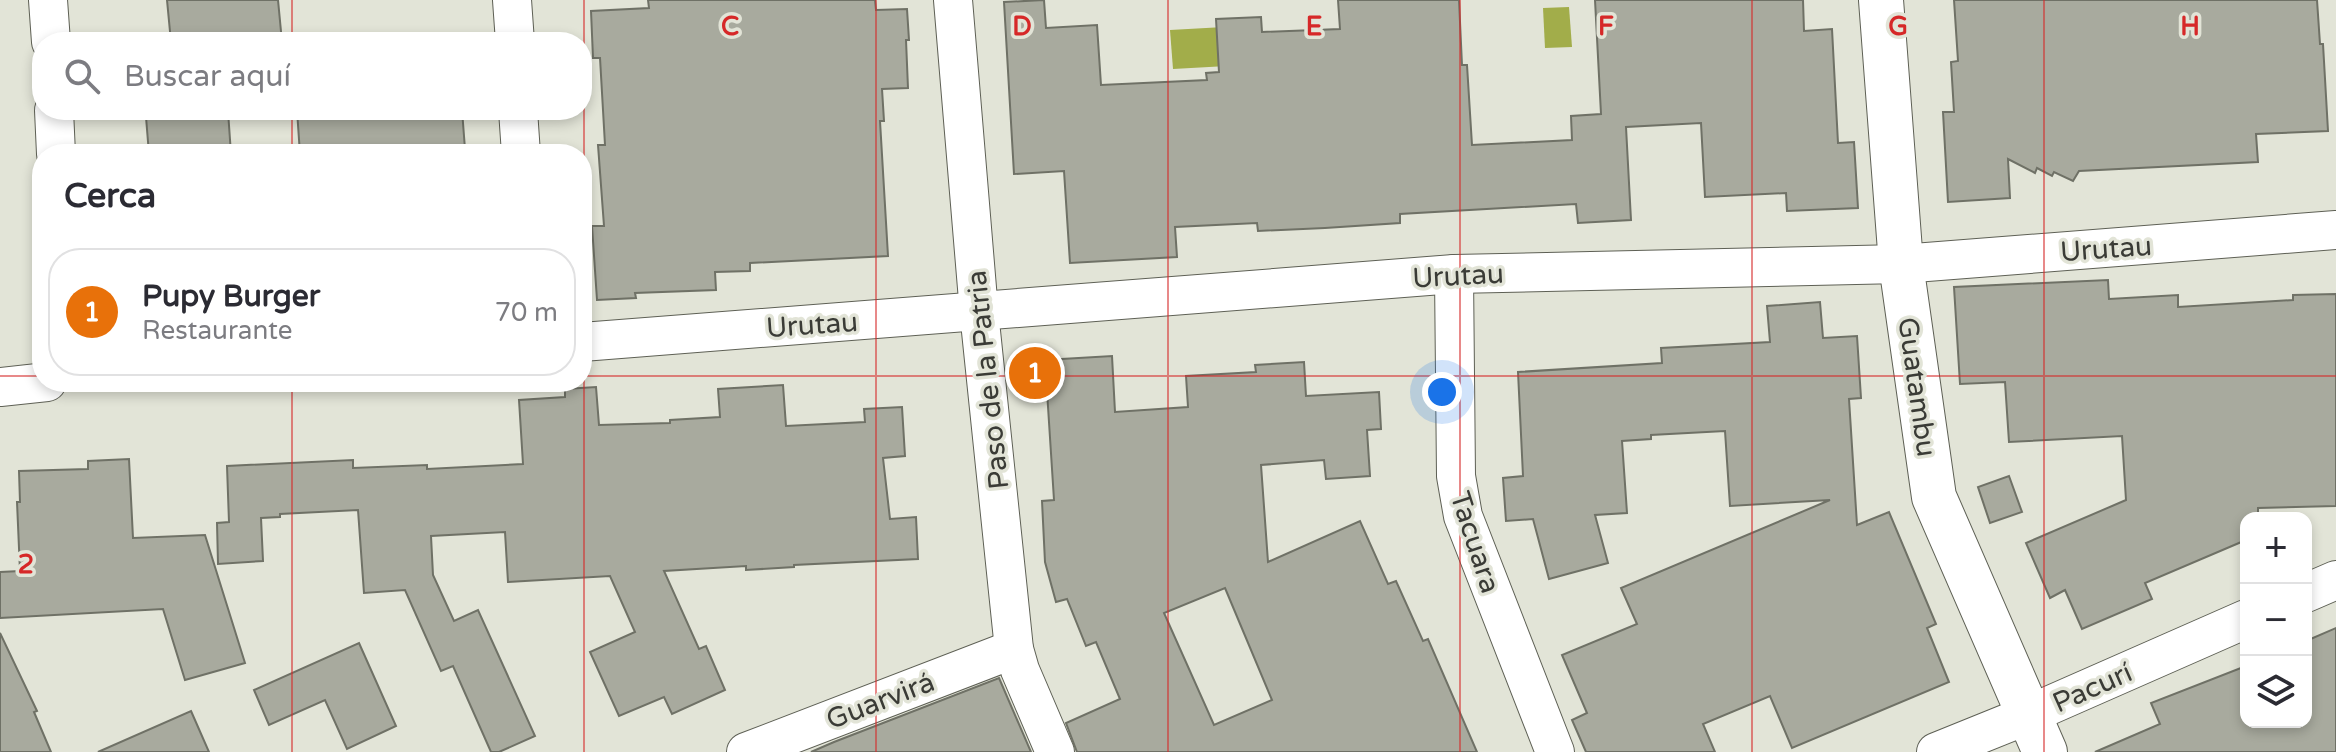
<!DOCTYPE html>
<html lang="es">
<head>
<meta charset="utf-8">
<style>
  :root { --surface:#fff; --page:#f2f2f3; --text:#2b2b33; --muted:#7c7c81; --line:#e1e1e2; --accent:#855fda }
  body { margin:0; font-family:"Varela Round",sans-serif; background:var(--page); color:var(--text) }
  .controls { position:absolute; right:24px; bottom:24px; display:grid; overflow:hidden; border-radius:16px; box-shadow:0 4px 12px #0003 }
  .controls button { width:72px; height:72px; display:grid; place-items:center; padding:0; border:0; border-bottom:2px solid var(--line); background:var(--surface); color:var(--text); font:40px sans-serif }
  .you { position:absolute; left:1442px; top:392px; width:28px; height:28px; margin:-20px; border:6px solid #fff; border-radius:50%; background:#1a73e8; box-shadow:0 0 0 12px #1a73e833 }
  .badge { display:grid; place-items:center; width:52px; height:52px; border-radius:50%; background:var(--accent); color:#fff; font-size:26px; font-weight:700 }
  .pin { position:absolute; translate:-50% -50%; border:4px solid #fff; box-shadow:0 2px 8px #0006 }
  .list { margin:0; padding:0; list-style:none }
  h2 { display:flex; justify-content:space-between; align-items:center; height:104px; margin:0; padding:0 32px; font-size:34px }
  h2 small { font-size:26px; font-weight:400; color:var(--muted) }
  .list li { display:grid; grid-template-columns:52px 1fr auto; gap:24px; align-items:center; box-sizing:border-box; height:128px; margin:0 16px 16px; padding:0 16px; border:2px solid var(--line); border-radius:32px }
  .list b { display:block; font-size:30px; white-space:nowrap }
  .list p { margin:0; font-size:26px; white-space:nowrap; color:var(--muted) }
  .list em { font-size:26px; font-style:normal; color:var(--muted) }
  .icon { flex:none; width:44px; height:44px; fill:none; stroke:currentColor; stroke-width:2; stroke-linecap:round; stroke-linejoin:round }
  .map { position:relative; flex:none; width:2336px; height:752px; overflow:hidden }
  .search { position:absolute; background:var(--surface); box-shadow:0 4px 12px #0003; left:32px; top:32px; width:560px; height:88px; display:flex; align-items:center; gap:20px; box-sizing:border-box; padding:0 28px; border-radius:32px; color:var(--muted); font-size:30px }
  .panel { position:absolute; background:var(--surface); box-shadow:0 4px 12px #0003; left:32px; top:144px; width:560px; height:248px; border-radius:32px }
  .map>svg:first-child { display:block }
</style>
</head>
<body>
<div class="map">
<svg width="2336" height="752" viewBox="0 0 2336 752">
  <rect width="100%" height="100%" fill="#e2e4d7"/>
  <g fill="#a2ad4a">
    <polygon points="1569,7 1572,47 1545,48 1543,8"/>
    <polygon points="1224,27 1227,66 1173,69 1170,30"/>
  </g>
  <g fill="#a8aa9e" stroke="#6f7166" stroke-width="2" fill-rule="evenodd">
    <polygon points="167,0 278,0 282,42 171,42"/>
    <polygon points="648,0 875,0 876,10 907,9 909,40 906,40 908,88 882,89 884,121 880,121 888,256 750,263 750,271 715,272 716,290 635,293 636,298 597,300 592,226 604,226 598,145 605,145 600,58 593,58 591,11 649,8"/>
    <polygon points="1044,0 1046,28 1097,25 1101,85 1207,80 1206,73 1219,72 1216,19 1261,17 1262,32 1340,29 1338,0 1459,0 1462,65 1467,65 1472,145 1572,140 1571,116 1601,114 1595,0 1803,0 1804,31 1832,29 1838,143 1854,142 1858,208 1787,211 1786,193 1705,197 1701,123 1626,127 1631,220 1578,223 1576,204 1400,214 1400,223 1325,228 1258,231 1257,223 1175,227 1177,257 1070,263 1064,171 1014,174 1004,2"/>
    <polygon points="1954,0 2317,0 2320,44 2323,44 2328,131 2256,134 2258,162 2079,171 2073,181 2054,172 2052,176 2037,168 2035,173 2008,159 2010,198 1948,202 1943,112 1954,112 1951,62 1958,61"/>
    <polygon points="297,110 462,110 465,149 401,154 300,154"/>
    <polygon points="228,111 231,154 149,154 146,117"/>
    <polygon points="2108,280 2109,299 2178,295 2178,307 2293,300 2293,295 2336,294 2336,506 2258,508 2258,518 2246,518 2246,540 2145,583 2152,599 2082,629 2065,590 2050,598 2026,543 2126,500 2122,436 2009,442 2005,382 1960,384 1954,287"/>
    <polygon points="1820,302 1823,338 1857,336 1861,398 1849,399 1857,525 1889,512 1936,624 1927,628 1949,682 1792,748 1770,696 1703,724 1715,752 1586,752 1572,720 1587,713 1562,655 1637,624 1621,588 1830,500 1730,506 1725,431 1651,435 1651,439 1622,441 1627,513 1595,515 1608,563 1549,579 1533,519 1506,521 1503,478 1523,476 1518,372 1662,363 1661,348 1770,342 1767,306"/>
    <path d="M1112 356 1115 412 1188 407 1186 376 1256 372 1255 365 1304 362 1306 396 1379 392 1381 429 1367 430 1370 476 1326 479 1324 460 1261 465 1268 562 1360 521 1388 584 1396 581 1423 641 1428 639 1477 752H1077L1066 723 1120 699 1096 642 1086 646 1067 599 1056 602 1045 562 1042 501 1054 500 1045 360ZM1225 588 1272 700 1214 725 1164 613Z"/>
    <polygon points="783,385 786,426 865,422 864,409 902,407 905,456 883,458 890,519 916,517 918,559 794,565 794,567 746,570 746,566 664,571 699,649 706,646 725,690 672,714 664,697 619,716 590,652 635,632 610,576 508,582 505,532 431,536 433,575 454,621 478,610 535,736 499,752 491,752 453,666 441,671 405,590 364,593 358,510 280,514 280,517 261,518 263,561 218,564 217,523 229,522 227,466 353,460 353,468 427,465 427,469 523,464 519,400 565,397 565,389 596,387 599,425 670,423 670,420 720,417 718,389"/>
    <polygon points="129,459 133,538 205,535 245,663 185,680 163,609 0,618 0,572 20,571 17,502 20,502 19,471 88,469 88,461"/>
    <polygon points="2009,476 2022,512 1990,523 1978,487"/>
    <polygon points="2336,628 2336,752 2095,752 2160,724 2151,703 2246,666 2246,722 2306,722 2306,641"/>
    <polygon points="0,633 37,711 34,712 51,752 0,752"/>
    <polygon points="359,643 396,726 347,749 325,700 269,725 254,690"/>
    <polygon points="999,678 1031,752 811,752 834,742"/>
    <polygon points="191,711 209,752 98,752"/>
  </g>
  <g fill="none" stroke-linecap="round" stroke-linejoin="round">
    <defs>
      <g id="minor">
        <polyline points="48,0 51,42"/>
        <polyline points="512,0 515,42"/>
        <polyline points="953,0 979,312 1014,649 1020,670 1055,752"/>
        <polyline points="54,110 56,154"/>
        <polyline points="518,110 521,154"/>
        <polyline points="1454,274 1456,476 1463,516 1555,752"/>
        <polyline points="582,342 1454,274 1901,264 2336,230"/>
        <polyline points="0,387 47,382"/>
        <polyline points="2306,593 2336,580"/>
        <polyline points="746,752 1014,649"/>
        <polyline points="1936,752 2030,714 2246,619"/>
      </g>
      <polyline id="tertiary" points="1881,0 1901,264 1934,497 2045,752"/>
    </defs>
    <use href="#minor" stroke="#5e6055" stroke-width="40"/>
    <use href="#tertiary" stroke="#5e6055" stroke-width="46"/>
    <use href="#minor" stroke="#fff" stroke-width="38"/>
    <use href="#tertiary" stroke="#fff" stroke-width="44"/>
  </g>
  <path fill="none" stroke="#d62828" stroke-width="2" stroke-opacity="0.55" d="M292 0V42M584 0V752M876 0V752M1168 0V752M1460 0V752M1752 0V752M2044 0V752M292 110V154M0 376H42M582 376H2336M292 382V752"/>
  <g text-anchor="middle" stroke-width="7" stroke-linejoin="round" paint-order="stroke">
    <g font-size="28" fill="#3a3b36" stroke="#e2e4d7">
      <text transform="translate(2106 248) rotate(-4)" y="10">Urutau</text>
      <text transform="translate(1458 275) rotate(-3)" y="10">Urutau</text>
      <text transform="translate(812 324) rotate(-4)" y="10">Urutau</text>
      <text transform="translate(987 380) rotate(-96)" y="10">Paso de la Patria</text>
      <text transform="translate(1918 387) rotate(82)" y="10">Guatambu</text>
      <text transform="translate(1476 542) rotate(72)" y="10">Tacuara</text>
      <text transform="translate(2092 687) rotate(-24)" y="10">Pacurí</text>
      <text transform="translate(880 700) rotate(-21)" y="10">Guarvirá</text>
    </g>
  </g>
  <g font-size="26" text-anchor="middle" font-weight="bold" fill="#d62828" stroke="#e2e4d7" stroke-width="7" stroke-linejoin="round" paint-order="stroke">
    <text x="730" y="35">C</text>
    <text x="1022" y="35">D</text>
    <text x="1314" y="35">E</text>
    <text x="1606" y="35">F</text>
    <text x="1898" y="35">G</text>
    <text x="2190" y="35">H</text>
    <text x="26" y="573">2</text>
  </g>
</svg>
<div class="controls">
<button>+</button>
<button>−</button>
<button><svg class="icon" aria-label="layers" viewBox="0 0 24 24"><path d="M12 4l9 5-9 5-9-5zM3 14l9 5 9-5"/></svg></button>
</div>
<div class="you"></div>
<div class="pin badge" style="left:1035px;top:373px;background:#e8710a">1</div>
<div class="search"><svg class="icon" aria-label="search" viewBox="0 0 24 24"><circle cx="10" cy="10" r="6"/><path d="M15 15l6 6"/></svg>Buscar aquí</div>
<section class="panel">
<h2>Cerca<small></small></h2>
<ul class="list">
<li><span class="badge" style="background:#e8710a">1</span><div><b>Pupy Burger</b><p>Restaurante</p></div><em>70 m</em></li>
</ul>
</section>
</div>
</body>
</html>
